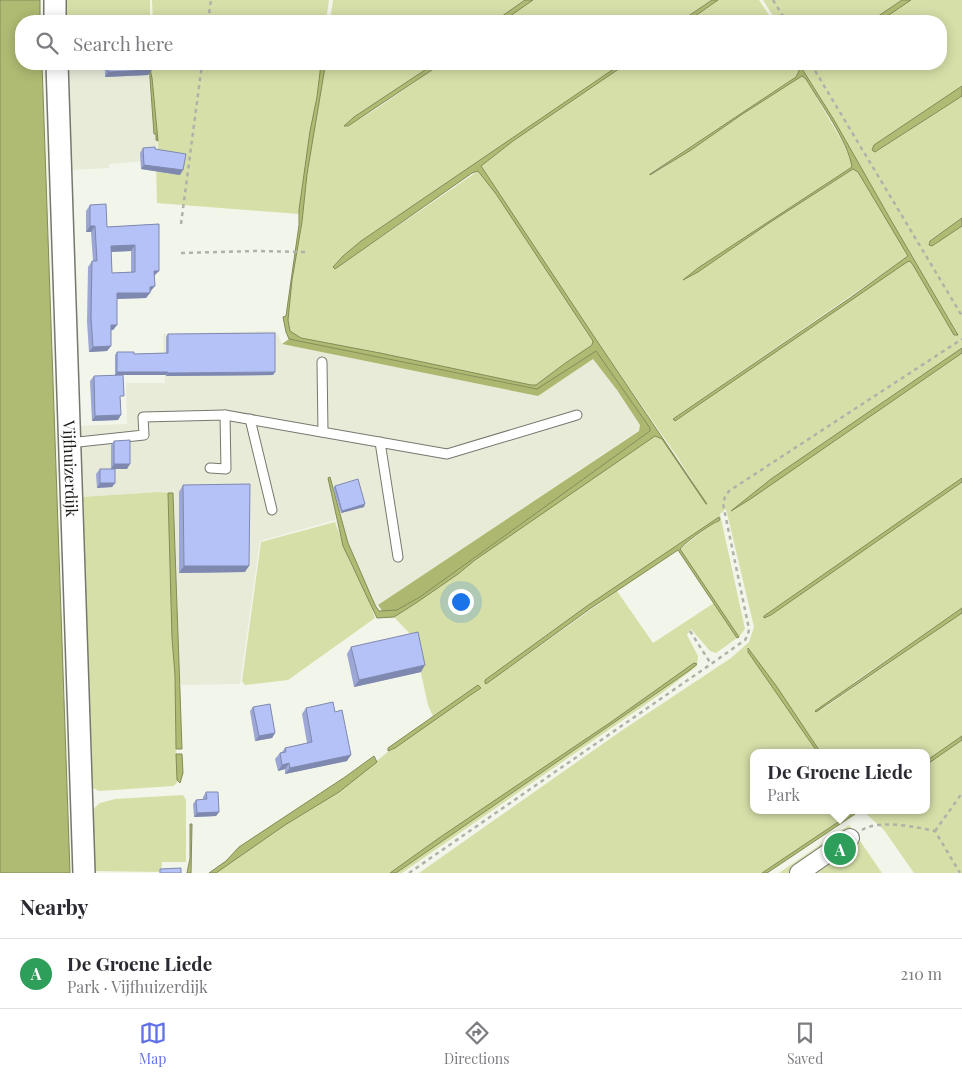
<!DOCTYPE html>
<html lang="en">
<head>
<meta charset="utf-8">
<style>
  :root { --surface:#fff; --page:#f7f7f7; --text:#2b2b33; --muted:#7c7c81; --line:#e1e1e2; --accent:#6070e8 }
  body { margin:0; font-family:"Playfair Display",serif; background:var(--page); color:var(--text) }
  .you { position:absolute; left:460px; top:601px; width:18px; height:18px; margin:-12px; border:4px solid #fff; border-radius:50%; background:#1a73e8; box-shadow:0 0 0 8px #1a73e833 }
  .badge { display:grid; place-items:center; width:32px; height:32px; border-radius:50%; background:var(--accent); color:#fff; font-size:16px; font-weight:700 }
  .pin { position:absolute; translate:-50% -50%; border:2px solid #fff; box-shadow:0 1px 5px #0006 }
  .popup { position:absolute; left:750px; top:749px; width:180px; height:65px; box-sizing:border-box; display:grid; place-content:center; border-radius:10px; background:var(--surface); filter:drop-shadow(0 1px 4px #0005); font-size:16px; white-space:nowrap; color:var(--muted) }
  .popup b { font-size:19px; color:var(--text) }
  .popup::after { content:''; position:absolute; left:50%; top:100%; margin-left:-10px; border:10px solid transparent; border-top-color:var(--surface) }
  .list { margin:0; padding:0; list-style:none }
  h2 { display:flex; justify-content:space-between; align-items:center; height:65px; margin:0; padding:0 20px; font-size:21px }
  h2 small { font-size:16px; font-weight:400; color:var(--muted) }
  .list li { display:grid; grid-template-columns:32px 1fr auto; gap:15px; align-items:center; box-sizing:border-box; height:70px; padding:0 20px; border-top:1px solid var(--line) }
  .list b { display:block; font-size:19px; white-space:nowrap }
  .list p { margin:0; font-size:16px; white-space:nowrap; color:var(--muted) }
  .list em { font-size:16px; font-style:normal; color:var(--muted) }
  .icon { flex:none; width:28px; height:28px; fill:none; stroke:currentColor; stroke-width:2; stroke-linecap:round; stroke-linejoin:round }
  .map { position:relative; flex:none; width:962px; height:873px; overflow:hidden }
  .search { position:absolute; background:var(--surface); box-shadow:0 2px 12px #0003; left:15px; right:15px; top:15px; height:55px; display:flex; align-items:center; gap:12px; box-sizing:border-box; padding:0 18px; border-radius:20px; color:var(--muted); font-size:19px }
  .sheet { height:135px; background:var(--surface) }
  nav { display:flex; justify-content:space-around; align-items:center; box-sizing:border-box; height:70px; border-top:1px solid var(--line); background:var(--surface); font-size:14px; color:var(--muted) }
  nav a { display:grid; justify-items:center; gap:2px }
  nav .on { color:var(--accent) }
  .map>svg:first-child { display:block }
</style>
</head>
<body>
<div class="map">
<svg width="962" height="873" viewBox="0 0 962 873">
  <rect width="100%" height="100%" fill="#f2f5e9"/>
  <g fill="#e7ebd8">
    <polygon points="63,64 149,64 154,133 156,134 157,141 158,160 109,164 109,168 68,170"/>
    <polygon points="276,331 282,344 538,396 593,359 617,390 640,425 640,428 639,430 378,605 375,605 372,595 359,570 348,543 341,513 329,490 336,511 335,520 260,541 240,684 182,685 180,683 179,670 174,568 174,494 158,492 81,497 77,426 127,424 126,383 165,383 163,334"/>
  </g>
  <g fill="#d6dfa8">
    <polygon points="62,0 150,0 150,21 63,21"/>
    <polygon points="152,0 329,0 326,21 153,21"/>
    <polygon points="333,0 525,0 495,21 330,21"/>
    <polygon points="533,0 712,0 681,21 503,21"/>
    <polygon points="718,0 759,0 773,21 688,21"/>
    <polygon points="763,0 902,0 871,21 776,21"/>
    <polygon points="911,0 962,0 962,86 874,145 876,152 962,96 962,219 930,240 962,225 962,348 771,479 731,511 826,447 962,353 962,478 764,616 771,615 962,482 962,608 856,681 818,712 962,613 962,736 926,761 926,753 821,753 750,650 747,650 818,753 754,753 754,810 856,810 762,873 419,873 621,731 731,658 749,642 754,627 726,509 720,514 745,629 739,637 680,549 714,522 720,521 719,517 587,606 485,680 486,684 617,591 653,643 714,603 737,638 716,653 710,651 691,629 687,635 698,656 697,666 662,693 402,873 396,873 690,670 694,663 611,722 439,838 390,873 216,873 285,825 339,792 389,751 481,688 478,685 433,716 428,705 413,637 394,617 458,574 475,560 651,437 655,436 662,439 706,504 707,504 678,458 595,338 481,166 513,141 626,64 796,64 799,71 796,77 650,173 650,175 663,168 741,115 802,76 806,79 842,141 853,165 852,167 698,268 684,279 698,272 769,223 853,169 858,172 907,253 908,256 904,259 674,418 675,421 907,262 910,261 913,265 954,335 957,332 892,222 834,120 799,64 941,64 941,21 880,21"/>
    <polygon points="150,64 321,64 317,97 309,136 299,214 157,203 156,161 158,160 158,141"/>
    <polygon points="325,64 434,64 354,117 346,124 346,127 376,109 441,64 621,64 361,241 343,256 333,267 335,269 478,171 496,194 593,341 592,345 564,364 536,385 531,385 380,353 301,338 290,331 288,320 292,280 302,222 307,174"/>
    <polygon points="158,492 170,493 176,695 175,731 178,780 176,784 173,786 99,791 93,788 91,785 81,497"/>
    <polygon points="335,522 350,563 368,597 375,618 288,680 245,685 242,681 261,542"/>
    <polygon points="962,740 962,873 914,873 884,830 862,810 926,810 926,765"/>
    <polygon points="183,795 186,800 186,862 162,862 161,872 95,871 92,810 100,803 115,799"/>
    <polygon points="849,825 882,873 779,873"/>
  </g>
  <polygon fill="#adb76f" points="289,339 536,389 596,351 650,428 650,431 420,597 397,610 383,612 378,605 639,431 640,425 617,390 593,359 538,396 282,344"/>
  <g fill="#afba72" stroke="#838b57">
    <polygon points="0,0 40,0 40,21 21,21 21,64 42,64 70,873 0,873"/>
    <polygon points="525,0 533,0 503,21 495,21"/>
    <polygon points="712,0 718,0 688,21 681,21"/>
    <polygon points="902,0 911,0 880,21 871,21"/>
    <polygon points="149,64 152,78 158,141 156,140 156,134 154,134"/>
    <polygon points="321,64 325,64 324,73 307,174 302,222 292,280 288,320 290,331 301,338 380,353 531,385 536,385 564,364 592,345 593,341 496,194 478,171 472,173 335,269 333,267 343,256 361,241 621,64 626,64 513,141 481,166 595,338 707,504 706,504 662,439 655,436 475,560 458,574 416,603 394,617 377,618 343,546 328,478 330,477 348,543 375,605 379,611 397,610 420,597 650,431 650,428 596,351 537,389 289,339 286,332 283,317 286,316 299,225 299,210 305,167 310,131 317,97"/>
    <polygon points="434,64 441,64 348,126 344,126 354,117"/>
    <path d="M796 64H799L834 120 892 222 958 335H954L913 265 910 261 907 262 675 421 673 419 850 298 908 256 858 172 853 169 769 223 698 272 683 280 698 268 852 167C848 141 820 103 806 79L802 76 741 115 691 150 650 175V174L796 77 799 71Z"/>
    <polygon points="962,86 962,96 875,152 872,150 874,145"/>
    <polygon points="962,218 962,226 932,246 929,245 930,241"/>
    <polygon points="962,348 962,353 749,500 731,511 771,479"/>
    <polygon points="962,478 962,482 771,615 764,618 764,616"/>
    <polygon points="168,493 173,493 182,749 176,749 175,675 172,638"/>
    <path d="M719 517 720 519 719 521C713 522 684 543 680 549L739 637 737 638 678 550 591 608 486 684 485 683V680L587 606Z"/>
    <polygon points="962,608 962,613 816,712 815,711"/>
    <polygon points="748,648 777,687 821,753 818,753 748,652"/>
    <polygon points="694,663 697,664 690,670 396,873 390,873 439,838 611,722"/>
    <polygon points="478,685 481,688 469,696 395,748 388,751 388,748"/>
    <polygon points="962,736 962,740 926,765 926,761"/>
    <polygon points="176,754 182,754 183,773 180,783 177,780"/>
    <polygon points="374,756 377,762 339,792 285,825 216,873 209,873 226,861 239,847 345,777"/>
    <polygon points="856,810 861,810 767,873 762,873"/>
    <polygon points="190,824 192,824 191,873 187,873 190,858"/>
  </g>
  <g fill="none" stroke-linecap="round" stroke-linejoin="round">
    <defs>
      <g id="service">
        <polyline points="322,362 323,432"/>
        <polyline points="250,419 272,510"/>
        <polyline points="380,442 398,557"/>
        <polyline points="69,443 144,435 143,417 225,415 447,454 577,415"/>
        <polyline points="210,468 226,469 225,415"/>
      </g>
      <polyline id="minor" points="799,873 850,838"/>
      <g id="tertiary">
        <polyline points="55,0 55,21"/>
        <path id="s1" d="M57 64 84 873"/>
      </g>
    </defs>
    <use href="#service" stroke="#76786e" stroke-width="11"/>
    <use href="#minor" stroke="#76786e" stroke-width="20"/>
    <use href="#tertiary" stroke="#76786e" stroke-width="24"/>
    <g stroke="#b0b2a9" stroke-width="2.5" stroke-dasharray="4 4" stroke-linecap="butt">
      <polyline points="773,0 786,21"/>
      <polyline points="208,21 211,0"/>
      <polyline points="811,64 962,316"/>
      <polyline points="181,224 202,64"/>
      <polyline points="181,253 256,251 305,252"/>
      <polyline points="690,631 711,664 745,640 748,635 749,629 723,504 725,497 729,491 962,339"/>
      <path d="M862 830C880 819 916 827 935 831L960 873"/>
      <polyline points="935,831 962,793"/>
      <polyline points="409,873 711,664"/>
    </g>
    <use href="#service" stroke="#fff" stroke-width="9"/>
    <use href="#minor" stroke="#fff" stroke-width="18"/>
    <use href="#tertiary" stroke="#fff" stroke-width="21"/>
  </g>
  <g fill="#9ca7d5" fill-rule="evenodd">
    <polygon points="106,64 151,64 148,75 105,77 105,65"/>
    <polygon points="143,148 155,149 180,175 141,169 140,153"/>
    <path d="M90 205 107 227 159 224 154 276 150 292 146 298 117 299V325L113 330H111V346L107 351 89 352 87 322 88 267 92 261H93L91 232H86V211ZM131 251V272L112 273 111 252Z"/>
    <polygon points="168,334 275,372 273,375 166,376 166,375 115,375 115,355 117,352 134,354 166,353 166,337"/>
    <polygon points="94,376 121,400 118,420 92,421 90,381"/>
    <polygon points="114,441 127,469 111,469 111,445"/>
    <polygon points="100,469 115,483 112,487 97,488 96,474"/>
    <polygon points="183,485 245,572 179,573 179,492"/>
    <polygon points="335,486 364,507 341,513 333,488"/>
    <polygon points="351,647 421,672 354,687 347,654"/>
    <polygon points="253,707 275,733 272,738 255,741 250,711"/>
    <polygon points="306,708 347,761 285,774 285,769 278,771 275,759 280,753 282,752 285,748 307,743 302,714"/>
    <polygon points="206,792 219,812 216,816 194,817 193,804 196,800 203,799 203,797"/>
  </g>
  <g fill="#7f88ae">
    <polygon points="152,70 148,75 105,77 108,72"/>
    <polygon points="144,165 183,170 180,175 141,169"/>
    <polygon points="90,226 95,226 91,232 86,232"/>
    <polygon points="135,245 131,251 107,252 111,246"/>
    <polygon points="154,271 159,271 154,276"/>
    <polygon points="155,286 150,292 146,292 150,287"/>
    <polygon points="117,293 150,293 146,298 112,299"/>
    <polygon points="111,325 117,325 113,330 107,331"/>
    <polygon points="111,346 107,351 89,352 93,347"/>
    <polygon points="117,372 168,372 166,375 115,375"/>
    <polygon points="275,372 273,375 166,376 168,373"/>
    <polygon points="121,415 118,420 92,421 95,416"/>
    <polygon points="114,464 130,464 127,469 111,469"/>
    <polygon points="100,483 115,483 112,487 97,488"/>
    <polygon points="365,504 364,507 341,513 342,511"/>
    <polygon points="184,566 249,566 245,572 179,573"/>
    <polygon points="425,665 421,672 354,687 359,680"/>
    <polygon points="275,733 272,738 255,741 259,736"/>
    <polygon points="351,755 347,761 285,774 290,768"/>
    <polygon points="289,763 285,769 278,771 282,765"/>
    <polygon points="219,812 216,816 194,817 197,813"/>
  </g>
  <g fill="#b5c2f8" stroke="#7f88ae" fill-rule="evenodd">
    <polygon points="108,64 151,64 152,70 108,72"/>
    <polygon points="155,147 155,149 186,154 183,170 144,165 143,148"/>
    <path d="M106 204 107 227 159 224V271H154L155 286 150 287V293H117V325H111V346L93 347 91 317 92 261H97L95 226H90V205ZM135 245V272L112 273 111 246Z"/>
    <polygon points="275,333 275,372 168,373 168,372 117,372 117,352 134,352 134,354 168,353 168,334"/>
    <polygon points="123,375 124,396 120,396 121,415 95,416 94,376"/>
    <polygon points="130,440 130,464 114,464 114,441"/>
    <rect x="100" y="469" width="15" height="14"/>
    <polygon points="358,479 365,504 342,511 335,486"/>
    <polygon points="250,484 249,566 184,566 183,485"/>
    <polygon points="418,632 425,665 359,680 351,647"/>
    <polygon points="333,702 335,712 342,710 351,755 290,768 289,763 282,765 280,753 286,752 285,748 312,742 306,708"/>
    <polygon points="270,704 275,733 259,736 253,707"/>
    <polygon points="206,792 218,792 219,812 197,813 196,800 207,799"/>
    <polygon points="181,868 181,873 160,873 160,869"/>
  </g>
  <g text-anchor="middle" stroke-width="4.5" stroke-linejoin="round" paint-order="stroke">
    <g font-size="16" fill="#1c1c18" stroke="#f2f5e9">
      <text dy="6" stroke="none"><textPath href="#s1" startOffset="405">Vijfhuizerdijk</textPath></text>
    </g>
  </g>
</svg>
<div class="you"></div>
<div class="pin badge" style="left:840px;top:849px;background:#2e9e5b">A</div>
<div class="popup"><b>De Groene Liede</b>Park</div>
<div class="search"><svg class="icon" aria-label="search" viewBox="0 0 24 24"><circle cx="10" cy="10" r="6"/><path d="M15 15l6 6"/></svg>Search here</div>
</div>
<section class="sheet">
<h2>Nearby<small></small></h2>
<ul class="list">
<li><span class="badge" style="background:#2e9e5b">A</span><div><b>De Groene Liede</b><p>Park · Vijfhuizerdijk</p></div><em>210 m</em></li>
</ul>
</section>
<nav>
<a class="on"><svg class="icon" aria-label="map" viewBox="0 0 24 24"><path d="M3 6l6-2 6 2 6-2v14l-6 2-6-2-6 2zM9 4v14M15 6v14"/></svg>Map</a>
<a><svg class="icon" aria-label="directions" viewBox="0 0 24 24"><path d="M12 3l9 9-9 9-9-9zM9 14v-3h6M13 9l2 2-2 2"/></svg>Directions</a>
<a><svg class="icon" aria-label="saved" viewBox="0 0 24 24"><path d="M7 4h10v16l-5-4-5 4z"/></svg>Saved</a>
</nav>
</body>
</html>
